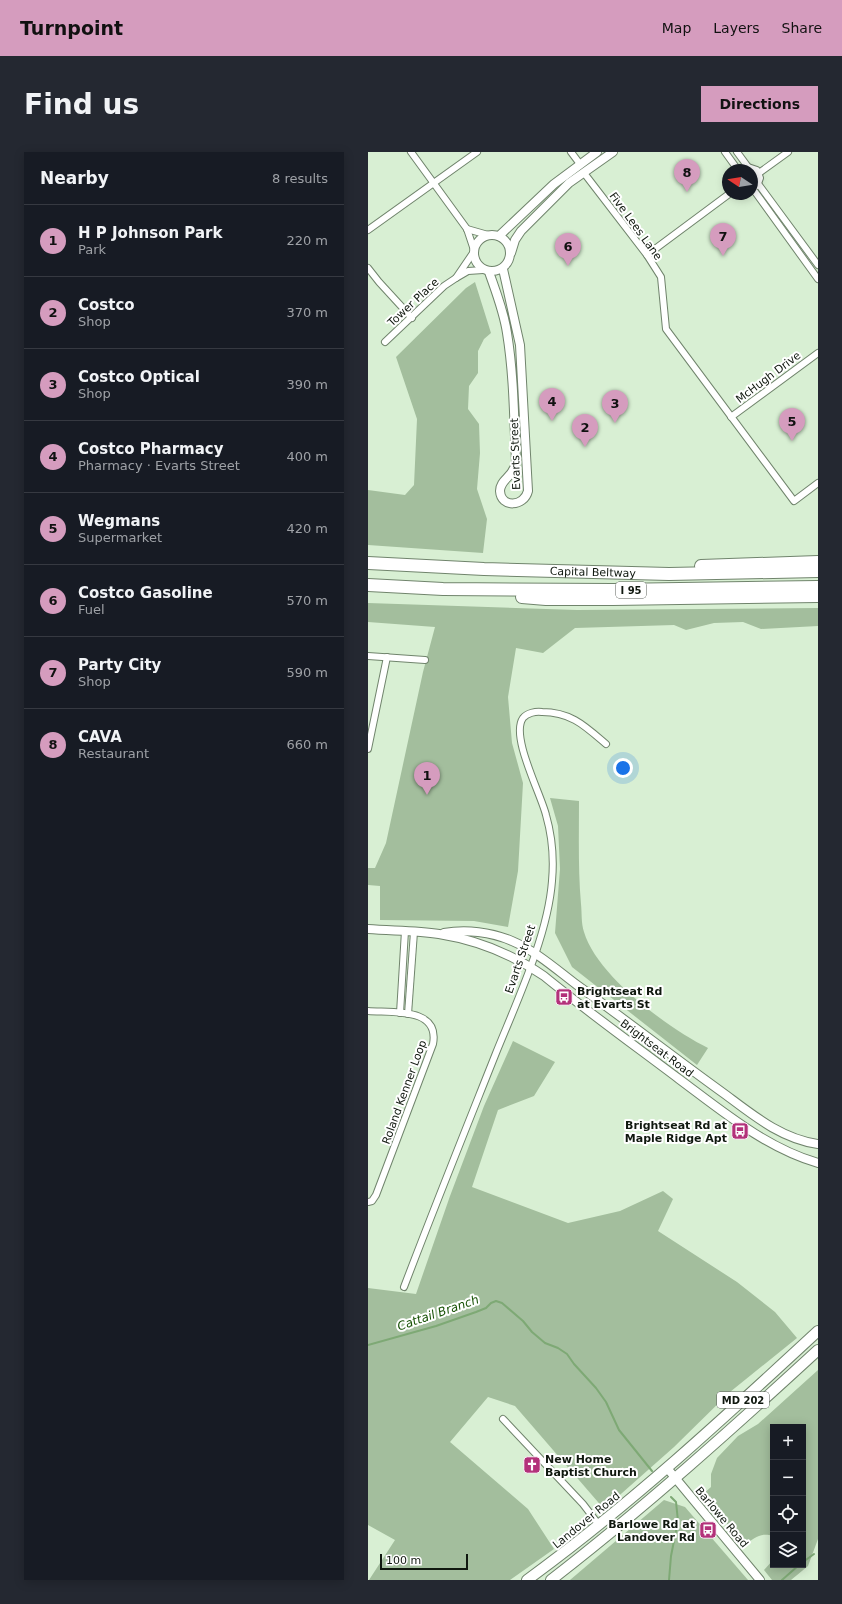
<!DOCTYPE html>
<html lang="en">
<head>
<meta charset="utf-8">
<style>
  :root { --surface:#171b24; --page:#242831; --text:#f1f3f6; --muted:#9ea1a6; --line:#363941; --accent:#d59cbe }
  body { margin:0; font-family:"DejaVu Sans",sans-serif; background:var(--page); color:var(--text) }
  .controls { position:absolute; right:12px; bottom:12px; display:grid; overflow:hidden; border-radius:0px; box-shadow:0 2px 10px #0003 }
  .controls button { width:36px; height:36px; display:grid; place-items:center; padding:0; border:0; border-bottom:1px solid var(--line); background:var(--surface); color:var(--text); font:20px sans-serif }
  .compass { position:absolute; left:354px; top:12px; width:36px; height:36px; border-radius:50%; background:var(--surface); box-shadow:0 2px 10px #0003; rotate:282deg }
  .scale { position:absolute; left:12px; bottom:10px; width:88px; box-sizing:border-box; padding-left:4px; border:2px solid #10180f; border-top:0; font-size:11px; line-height:14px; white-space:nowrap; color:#10180f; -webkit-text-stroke:3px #fff; paint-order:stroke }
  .you { position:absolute; left:255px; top:616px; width:14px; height:14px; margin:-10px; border:3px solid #fff; border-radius:50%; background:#1a73e8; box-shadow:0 0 0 6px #1a73e833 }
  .badge { display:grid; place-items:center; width:26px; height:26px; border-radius:50%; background:var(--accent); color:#111; font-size:13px; font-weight:700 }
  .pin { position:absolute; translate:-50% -33px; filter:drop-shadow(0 1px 2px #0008) }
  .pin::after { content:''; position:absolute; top:21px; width:14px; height:12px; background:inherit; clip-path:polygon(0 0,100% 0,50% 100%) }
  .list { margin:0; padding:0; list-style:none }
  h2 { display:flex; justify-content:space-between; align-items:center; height:52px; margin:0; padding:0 16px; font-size:17px }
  h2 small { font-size:13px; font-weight:400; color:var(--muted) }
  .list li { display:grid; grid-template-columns:26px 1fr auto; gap:12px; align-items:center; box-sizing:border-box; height:72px; padding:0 16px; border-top:1px solid var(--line) }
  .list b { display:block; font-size:15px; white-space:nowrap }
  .list p { margin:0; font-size:13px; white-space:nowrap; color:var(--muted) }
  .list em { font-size:13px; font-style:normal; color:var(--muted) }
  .icon { flex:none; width:22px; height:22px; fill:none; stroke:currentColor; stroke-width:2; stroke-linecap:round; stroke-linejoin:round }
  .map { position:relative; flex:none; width:450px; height:1428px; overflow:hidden; border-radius:0px }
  header { display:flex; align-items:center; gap:24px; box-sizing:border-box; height:56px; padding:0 20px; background:var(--accent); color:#111 }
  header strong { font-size:19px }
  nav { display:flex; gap:22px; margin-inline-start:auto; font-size:14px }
  .intro { display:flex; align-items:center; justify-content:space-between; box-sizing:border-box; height:96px; padding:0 24px }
  h1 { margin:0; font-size:28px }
  .button { padding:10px 18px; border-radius:0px; background:var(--accent); color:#111; font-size:14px; font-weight:700 }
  main { display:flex; gap:24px; padding:0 24px }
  aside { flex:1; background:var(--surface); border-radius:0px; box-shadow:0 2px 10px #0003 }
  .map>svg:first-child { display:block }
</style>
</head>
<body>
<header>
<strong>Turnpoint</strong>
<nav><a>Map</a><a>Layers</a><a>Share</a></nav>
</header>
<div class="intro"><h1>Find us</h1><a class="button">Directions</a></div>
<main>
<aside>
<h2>Nearby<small>8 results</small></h2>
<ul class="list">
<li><span class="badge">1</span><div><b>H P Johnson Park</b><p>Park</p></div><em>220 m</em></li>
<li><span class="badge">2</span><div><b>Costco</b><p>Shop</p></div><em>370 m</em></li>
<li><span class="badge">3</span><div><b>Costco Optical</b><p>Shop</p></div><em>390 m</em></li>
<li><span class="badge">4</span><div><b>Costco Pharmacy</b><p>Pharmacy · Evarts Street</p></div><em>400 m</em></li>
<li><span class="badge">5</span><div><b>Wegmans</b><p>Supermarket</p></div><em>420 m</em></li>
<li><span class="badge">6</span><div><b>Costco Gasoline</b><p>Fuel</p></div><em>570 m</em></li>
<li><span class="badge">7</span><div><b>Party City</b><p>Shop</p></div><em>590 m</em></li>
<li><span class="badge">8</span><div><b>CAVA</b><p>Restaurant</p></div><em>660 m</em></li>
</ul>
</aside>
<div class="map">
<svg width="450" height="1428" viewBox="0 0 450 1428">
  <rect width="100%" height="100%" fill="#d8efd3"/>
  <g fill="#a3be9d">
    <polygon points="107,130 123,181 116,187 110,199 110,221 101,234 100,257 111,272 112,301 109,337 119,367 115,401 0,393 0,338 37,343 46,333 49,267 28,205 98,136"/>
    <polygon points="0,451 209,458 450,456 450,474 393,477 375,470 346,471 318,478 306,473 207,476 175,501 148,496 140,545 144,591 155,631 150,719 140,775 106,769 12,768 12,734 0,733 0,716 7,716 18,691 55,520 67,475 0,470"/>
    <path d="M182 646 211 649C211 683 210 718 213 752 214 761 213 771 216 780 229 824 300 876 340 896L329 913 204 815 187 781 192 717 190 674Z"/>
    <polygon points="145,889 187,910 166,944 130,958 104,1035 200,1071 252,1059 295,1039 305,1047 290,1079 369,1130 407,1160 429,1186 362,1240 306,1295 236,1357 147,1254 120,1245 82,1290 160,1357 186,1397 142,1428 1,1428 27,1388 0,1373 0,1136 48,1142 82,1044 116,954"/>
    <path d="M450 1218V1387L440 1414 423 1428H404L396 1418 405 1408V1413H435V1275H405V1384C393 1380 386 1386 377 1393L334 1343 343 1335V1322L349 1306 370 1284 390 1272Z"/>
    <polygon points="296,1348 317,1355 380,1428 202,1428"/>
  </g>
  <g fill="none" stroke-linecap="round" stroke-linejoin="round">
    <g stroke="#7ea975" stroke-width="2">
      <polyline points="0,1193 68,1174 108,1160 118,1156 123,1151 128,1149 134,1151 155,1169 164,1180 177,1191 190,1196 199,1202 206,1212 228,1236 238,1250 251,1278 284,1319"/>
      <polyline points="435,1410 446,1402"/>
      <polyline points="301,1428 303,1404 310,1369 308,1350 303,1345"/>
      <polyline points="414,1428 431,1413"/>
    </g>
    <defs>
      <g id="minor">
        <polyline points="43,0 99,77 106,98"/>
        <polyline points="203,0 212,12"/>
        <polyline points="357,0 370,18"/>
        <polyline points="369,0 380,15"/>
        <polyline points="374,18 380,15 389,18 392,26 389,34"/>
        <polyline points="216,21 279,103 293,125 298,177 426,349 450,331"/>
        <polyline points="391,21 420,0"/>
        <polyline points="391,33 450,113"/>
        <polyline points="385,37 450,127"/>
        <polyline points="99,77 120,83"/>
        <polyline points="0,78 109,0"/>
        <polyline points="105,101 88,126 100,119 115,118"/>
        <polyline points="279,103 361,42"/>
        <polyline points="0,116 11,130 44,166"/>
        <polyline points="17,190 76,134 88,126"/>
        <polyline points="363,265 450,201"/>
        <polyline points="0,504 57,508"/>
        <polyline points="0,597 19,505"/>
        <path d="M0 859C24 861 72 855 65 892L8 1043 4 1049 0 1050"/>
        <polyline points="32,861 37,779"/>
        <polyline points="40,862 46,780"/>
        <path d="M36 1135C66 1056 97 979 128 901 149 849 180 783 184 729 186 707 184 684 178 663 173 642 142 584 155 566 159 561 168 559 174 560 203 560 217 574 238 592"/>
        <polyline points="135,1267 215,1352 231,1373"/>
      </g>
      <g id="tertiary">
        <circle cx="124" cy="101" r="18"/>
        <polyline points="131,84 186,32 229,0"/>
        <polyline points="143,101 147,88 153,79 201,31 245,0"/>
        <path d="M121 120C128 140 136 160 139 181 146 224 146 267 148 310 146 325 132 327 132 339 133 356 156 355 160 339L152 193 135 117"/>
        <path d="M0 777C23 779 48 778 71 782 109 788 144 802 176 824 220 860 266 893 311 927 354 959 398 996 450 1011"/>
        <path d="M76 781C98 777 123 780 144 789 168 799 189 818 209 833 259 869 308 907 358 943 386 964 414 987 450 992"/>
        <polyline points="299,1316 392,1428"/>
      </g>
      <g id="primary">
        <path d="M159 1428C262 1353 356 1266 450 1179"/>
        <path d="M183 1428C276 1356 363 1278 450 1198"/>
      </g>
      <g id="motorway">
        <path id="s1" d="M0 411 116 417 301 422 450 419"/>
        <polyline points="333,414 450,410"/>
        <polyline points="0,433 75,437 245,438 450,435"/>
        <polyline points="154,445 178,447 245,447 450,444"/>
      </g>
    </defs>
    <use href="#minor" stroke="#70846c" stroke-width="8"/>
    <use href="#tertiary" stroke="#70846c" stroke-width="10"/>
    <use href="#primary" stroke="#70846c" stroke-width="12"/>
    <use href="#motorway" stroke="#70846c" stroke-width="14"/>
    <use href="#minor" stroke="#fff" stroke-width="6"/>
    <use href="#tertiary" stroke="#fff" stroke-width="8"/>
    <use href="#primary" stroke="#fff" stroke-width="10"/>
    <use href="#motorway" stroke="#fff" stroke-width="12"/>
  </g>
  <defs>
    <symbol id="bus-square" viewBox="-11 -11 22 22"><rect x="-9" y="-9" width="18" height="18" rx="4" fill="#b3317a" stroke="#fff"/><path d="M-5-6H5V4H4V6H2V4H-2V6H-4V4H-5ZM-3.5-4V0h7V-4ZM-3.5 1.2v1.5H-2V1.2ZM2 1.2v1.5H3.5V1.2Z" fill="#fff"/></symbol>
    <symbol id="church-square" viewBox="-11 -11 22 22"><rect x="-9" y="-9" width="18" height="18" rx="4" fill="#b3317a" stroke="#fff"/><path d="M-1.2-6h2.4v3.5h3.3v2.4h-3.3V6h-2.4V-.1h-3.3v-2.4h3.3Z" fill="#fff"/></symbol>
  </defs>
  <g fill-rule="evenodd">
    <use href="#bus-square" x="186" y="835" width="20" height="20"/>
    <use href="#bus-square" x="362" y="969" width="20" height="20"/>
    <use href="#church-square" x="154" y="1303" width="20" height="20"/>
    <use href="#bus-square" x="330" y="1368" width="20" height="20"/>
  </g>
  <g text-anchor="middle" stroke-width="4" stroke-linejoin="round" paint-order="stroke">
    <g fill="#fff" stroke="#585d57" stroke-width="1">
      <rect x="248" y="430" width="30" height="16" rx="3"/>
      <rect x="349" y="1240" width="52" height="16" rx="3"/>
    </g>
    <g font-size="10" font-weight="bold" fill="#10180f">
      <text x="263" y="442">I 95</text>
      <text x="375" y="1252">MD 202</text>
    </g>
    <g font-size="11" fill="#10180f" stroke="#fff">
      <text transform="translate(268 74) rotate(54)" y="4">Five Lees Lane</text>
      <text transform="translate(45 150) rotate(-43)" y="4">Tower Place</text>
      <text transform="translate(400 225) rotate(-37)" y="4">McHugh Drive</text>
      <text transform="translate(147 302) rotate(-92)" y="4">Evarts Street</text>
      <text dy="4" stroke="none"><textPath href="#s1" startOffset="225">Capital Beltway</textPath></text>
      <text transform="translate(152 807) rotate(-71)" y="4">Evarts Street</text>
      <text transform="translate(289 896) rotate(37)" y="4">Brightseat Road</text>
      <text transform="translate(36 940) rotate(-70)" y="4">Roland Kenner Loop</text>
      <text transform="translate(354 1365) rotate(50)" y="4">Barlowe Road</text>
      <text transform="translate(218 1368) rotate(-39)" y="4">Landover Road</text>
    </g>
    <g font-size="11" font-weight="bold" fill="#10180f" stroke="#fff" text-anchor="start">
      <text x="209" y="843">Brightseat Rd<tspan x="209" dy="13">at Evarts St</tspan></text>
      <text x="359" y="977" text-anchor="end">Brightseat Rd at<tspan x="359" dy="13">Maple Ridge Apt</tspan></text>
      <text x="177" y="1311">New Home<tspan x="177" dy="13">Baptist Church</tspan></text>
      <text x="327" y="1376" text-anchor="end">Barlowe Rd at<tspan x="327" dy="13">Landover Rd</tspan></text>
    </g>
    <g font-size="12" font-style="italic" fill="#175206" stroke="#fff">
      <text transform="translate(70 1161) rotate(-19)" y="4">Cattail Branch</text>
    </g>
  </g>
</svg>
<div class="controls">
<button>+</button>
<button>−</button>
<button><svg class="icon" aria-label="locate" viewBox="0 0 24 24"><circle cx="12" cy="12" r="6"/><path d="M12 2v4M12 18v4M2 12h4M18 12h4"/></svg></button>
<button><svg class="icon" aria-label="layers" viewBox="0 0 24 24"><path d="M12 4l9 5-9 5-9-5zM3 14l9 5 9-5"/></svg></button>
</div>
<svg class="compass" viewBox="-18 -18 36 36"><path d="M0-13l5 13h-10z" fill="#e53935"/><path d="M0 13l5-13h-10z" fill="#9ea1a6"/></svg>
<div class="scale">100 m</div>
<div class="you"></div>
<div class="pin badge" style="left:59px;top:643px">1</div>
<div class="pin badge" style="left:217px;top:295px">2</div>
<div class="pin badge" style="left:247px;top:271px">3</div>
<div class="pin badge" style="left:184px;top:269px">4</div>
<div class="pin badge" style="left:424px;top:289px">5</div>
<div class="pin badge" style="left:200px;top:114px">6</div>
<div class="pin badge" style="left:355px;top:104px">7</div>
<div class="pin badge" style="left:319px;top:40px">8</div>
</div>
</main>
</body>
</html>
